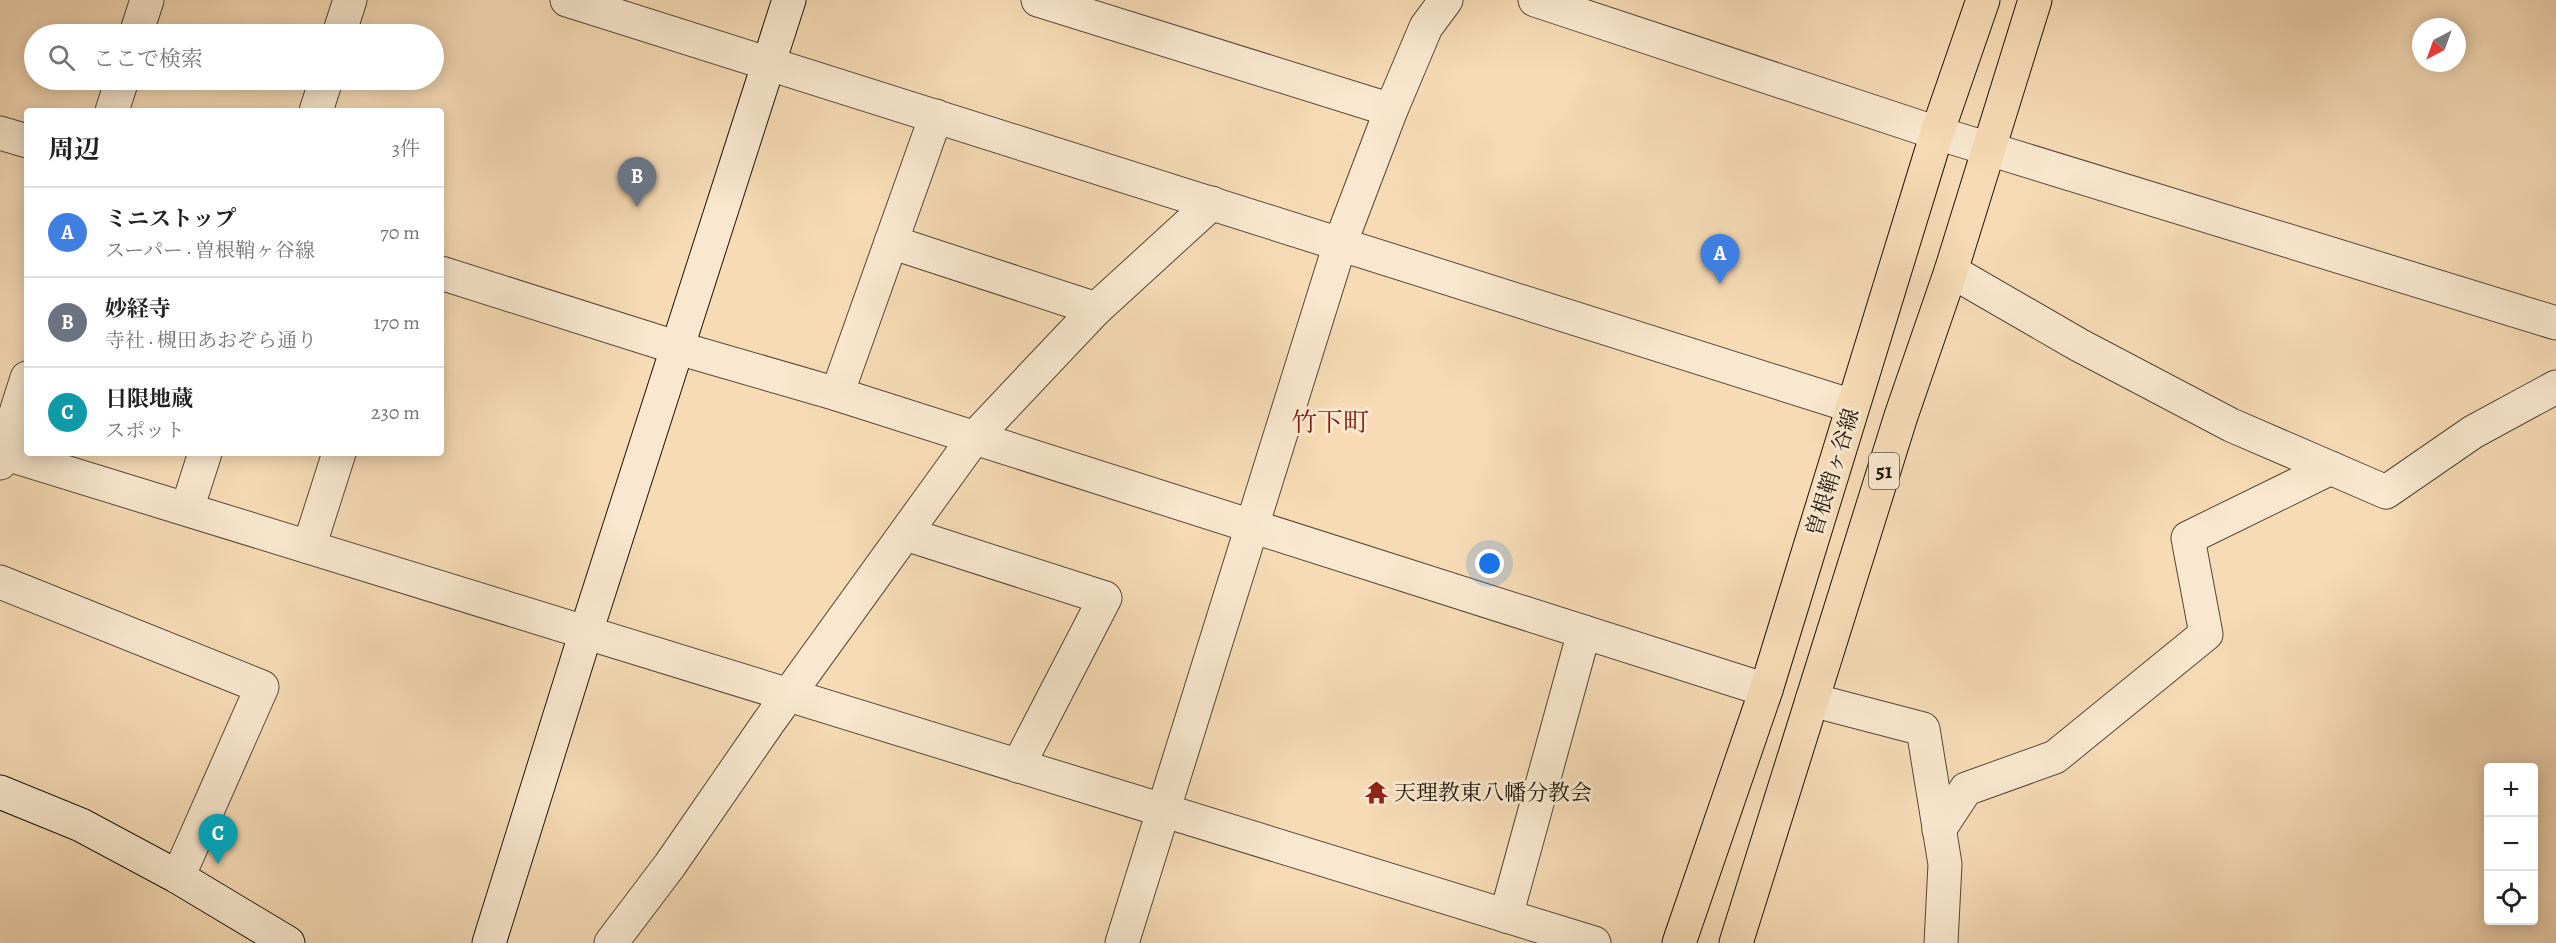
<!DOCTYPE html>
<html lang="ja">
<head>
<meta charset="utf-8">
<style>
  :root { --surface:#fff; --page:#f6f6f6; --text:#222; --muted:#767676; --line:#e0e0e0; --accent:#111827 }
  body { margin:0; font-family:Alegreya,"Noto Serif JP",serif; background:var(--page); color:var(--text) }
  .controls { position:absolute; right:18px; bottom:18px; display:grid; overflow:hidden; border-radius:6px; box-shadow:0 3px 15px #0003 }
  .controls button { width:54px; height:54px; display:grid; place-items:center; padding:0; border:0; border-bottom:2px solid var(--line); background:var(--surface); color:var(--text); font:30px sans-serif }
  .compass { position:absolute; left:2412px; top:18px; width:54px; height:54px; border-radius:50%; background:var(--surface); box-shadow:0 3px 15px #0003; rotate:221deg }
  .you { position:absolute; left:1490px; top:564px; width:21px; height:21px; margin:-15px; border:4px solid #fff; border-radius:50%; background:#1a73e8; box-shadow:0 0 0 9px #1a73e833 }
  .badge { display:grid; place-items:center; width:39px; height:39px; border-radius:50%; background:var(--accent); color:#fff; font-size:20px; font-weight:700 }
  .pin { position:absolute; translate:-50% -50px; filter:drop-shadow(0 2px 3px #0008) }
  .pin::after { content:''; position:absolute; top:32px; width:21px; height:18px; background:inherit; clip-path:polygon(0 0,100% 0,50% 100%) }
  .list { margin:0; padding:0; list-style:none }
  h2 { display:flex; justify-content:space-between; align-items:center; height:78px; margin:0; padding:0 24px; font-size:26px }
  h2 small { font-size:20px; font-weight:400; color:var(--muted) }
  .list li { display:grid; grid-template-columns:39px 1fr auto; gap:18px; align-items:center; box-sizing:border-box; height:90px; padding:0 24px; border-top:2px solid var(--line) }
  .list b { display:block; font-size:22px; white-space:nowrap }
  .list p { margin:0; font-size:20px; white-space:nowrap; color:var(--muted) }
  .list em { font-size:20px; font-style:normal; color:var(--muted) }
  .icon { flex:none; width:33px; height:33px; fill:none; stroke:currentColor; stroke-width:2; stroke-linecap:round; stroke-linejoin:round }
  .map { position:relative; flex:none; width:2556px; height:943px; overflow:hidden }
  .search { position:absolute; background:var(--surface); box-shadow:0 3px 15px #0003; left:24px; top:24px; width:420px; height:66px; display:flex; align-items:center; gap:15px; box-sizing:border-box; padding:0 21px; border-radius:33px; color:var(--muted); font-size:22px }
  .panel { position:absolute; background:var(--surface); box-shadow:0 3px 15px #0003; left:24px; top:108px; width:420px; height:348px; border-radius:6px }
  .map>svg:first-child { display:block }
</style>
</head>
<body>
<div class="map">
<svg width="2556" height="943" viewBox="0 0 2556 943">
  <rect width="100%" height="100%" fill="#f6dbb5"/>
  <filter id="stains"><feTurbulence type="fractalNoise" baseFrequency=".00333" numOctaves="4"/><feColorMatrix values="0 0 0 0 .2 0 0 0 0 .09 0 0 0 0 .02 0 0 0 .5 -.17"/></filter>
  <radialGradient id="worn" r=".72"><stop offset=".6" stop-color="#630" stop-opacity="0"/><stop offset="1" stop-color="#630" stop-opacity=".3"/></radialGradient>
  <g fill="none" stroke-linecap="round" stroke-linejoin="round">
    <defs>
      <g id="street">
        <polyline points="567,0 1852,406"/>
        <polyline points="1038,0 1391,110"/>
        <polyline points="1535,0 1937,133 2556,323"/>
        <polyline points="136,34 147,0"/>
        <polyline points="339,34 350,0"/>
        <polyline points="112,111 122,80"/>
        <polyline points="316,111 326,80"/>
        <polyline points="0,133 27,141"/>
        <polyline points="891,242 1096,309"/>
        <polyline points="1951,271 2079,345 2231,425 2386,492 2473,432 2556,387"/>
        <polyline points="441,273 678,348 837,394 1766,690"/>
        <polyline points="837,394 936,116"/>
        <polyline points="0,452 1594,943"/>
        <polyline points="0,463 27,378"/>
        <polyline points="187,509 205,453"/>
        <polyline points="906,534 1105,598 1018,766"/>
        <polyline points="309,547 339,453"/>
        <polyline points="0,582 262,687 178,877"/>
        <polyline points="1812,700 1923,729 1945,864 1941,943"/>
        <polyline points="1939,830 1966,789 2055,757 2206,634 2188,538 2331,468"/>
        <polyline points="1506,916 1584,632"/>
        <polyline points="611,943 670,865 768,723 974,438 1096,309 1212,203"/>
        <polyline points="1122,943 1340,244 1391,110 1426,27 1446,0"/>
      </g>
      <g id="secondary">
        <polyline points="0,792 81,825 178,877 288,943"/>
        <polyline points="489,943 586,632 789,0"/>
      </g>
      <g id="primary">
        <polyline points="1679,943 1766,690 1937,133 1983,0"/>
        <polyline points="1736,943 1901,416 1951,271 2035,0"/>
      </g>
    </defs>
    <use href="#street" stroke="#554736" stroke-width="35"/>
    <use href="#secondary" stroke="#1f160c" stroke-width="35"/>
    <use href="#primary" stroke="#1f160c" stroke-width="35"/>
    <use href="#street" stroke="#f9e8cf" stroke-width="33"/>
    <use href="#secondary" stroke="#f9e8cf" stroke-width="33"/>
    <use href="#primary" stroke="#f6dbb5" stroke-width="33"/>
  </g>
  <defs>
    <symbol id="temple-bare" viewBox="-9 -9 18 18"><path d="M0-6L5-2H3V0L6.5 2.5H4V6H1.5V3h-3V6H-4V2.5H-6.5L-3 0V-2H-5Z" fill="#8f2418" stroke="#f9e8cf" stroke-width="2.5" paint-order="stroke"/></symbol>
  </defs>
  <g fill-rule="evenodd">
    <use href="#temple-bare" x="1360" y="776" width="33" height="33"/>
  </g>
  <g text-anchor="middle" stroke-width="6" stroke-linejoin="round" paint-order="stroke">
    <rect fill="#f9e8cf" stroke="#605546" stroke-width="1.5" x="1869" y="453" width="30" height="36" rx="4.5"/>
    <g font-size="21" font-weight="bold" fill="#1f160c">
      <text x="1884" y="478">51</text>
    </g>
    <g font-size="22" fill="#1f160c" stroke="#f9e8cf">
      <text transform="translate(1832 472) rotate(-73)" y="8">曽根鞘ヶ谷線</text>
    </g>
    <g font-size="22" fill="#1f160c" stroke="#f9e8cf" text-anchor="start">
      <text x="1394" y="800">天理教東八幡分教会</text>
    </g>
    <g font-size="26" fill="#7a1f14" stroke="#f9e8cf">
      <text x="1330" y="431">竹下町</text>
    </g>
  </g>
  <rect width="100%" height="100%" filter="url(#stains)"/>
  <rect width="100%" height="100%" fill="url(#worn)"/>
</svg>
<div class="controls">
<button>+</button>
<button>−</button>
<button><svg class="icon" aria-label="locate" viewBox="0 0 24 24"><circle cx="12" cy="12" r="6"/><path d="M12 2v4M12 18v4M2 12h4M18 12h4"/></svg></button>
</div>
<svg class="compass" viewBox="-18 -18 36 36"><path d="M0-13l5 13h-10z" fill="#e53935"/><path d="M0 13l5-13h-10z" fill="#767676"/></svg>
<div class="you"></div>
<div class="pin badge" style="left:1720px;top:284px;background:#3f7fe0">A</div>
<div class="pin badge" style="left:637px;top:207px;background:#6b7280">B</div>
<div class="pin badge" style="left:218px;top:864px;background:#0f9aa8">C</div>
<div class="search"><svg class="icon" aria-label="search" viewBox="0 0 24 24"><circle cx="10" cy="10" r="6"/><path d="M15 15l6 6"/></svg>ここで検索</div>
<section class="panel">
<h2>周辺<small>3件</small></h2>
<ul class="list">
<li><span class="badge" style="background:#3f7fe0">A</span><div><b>ミニストップ</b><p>スーパー · 曽根鞘ヶ谷線</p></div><em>70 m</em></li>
<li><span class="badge" style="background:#6b7280">B</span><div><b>妙経寺</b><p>寺社 · 槻田あおぞら通り</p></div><em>170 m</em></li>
<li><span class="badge" style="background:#0f9aa8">C</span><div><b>日限地蔵</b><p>スポット</p></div><em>230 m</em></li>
</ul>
</section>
</div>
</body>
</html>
